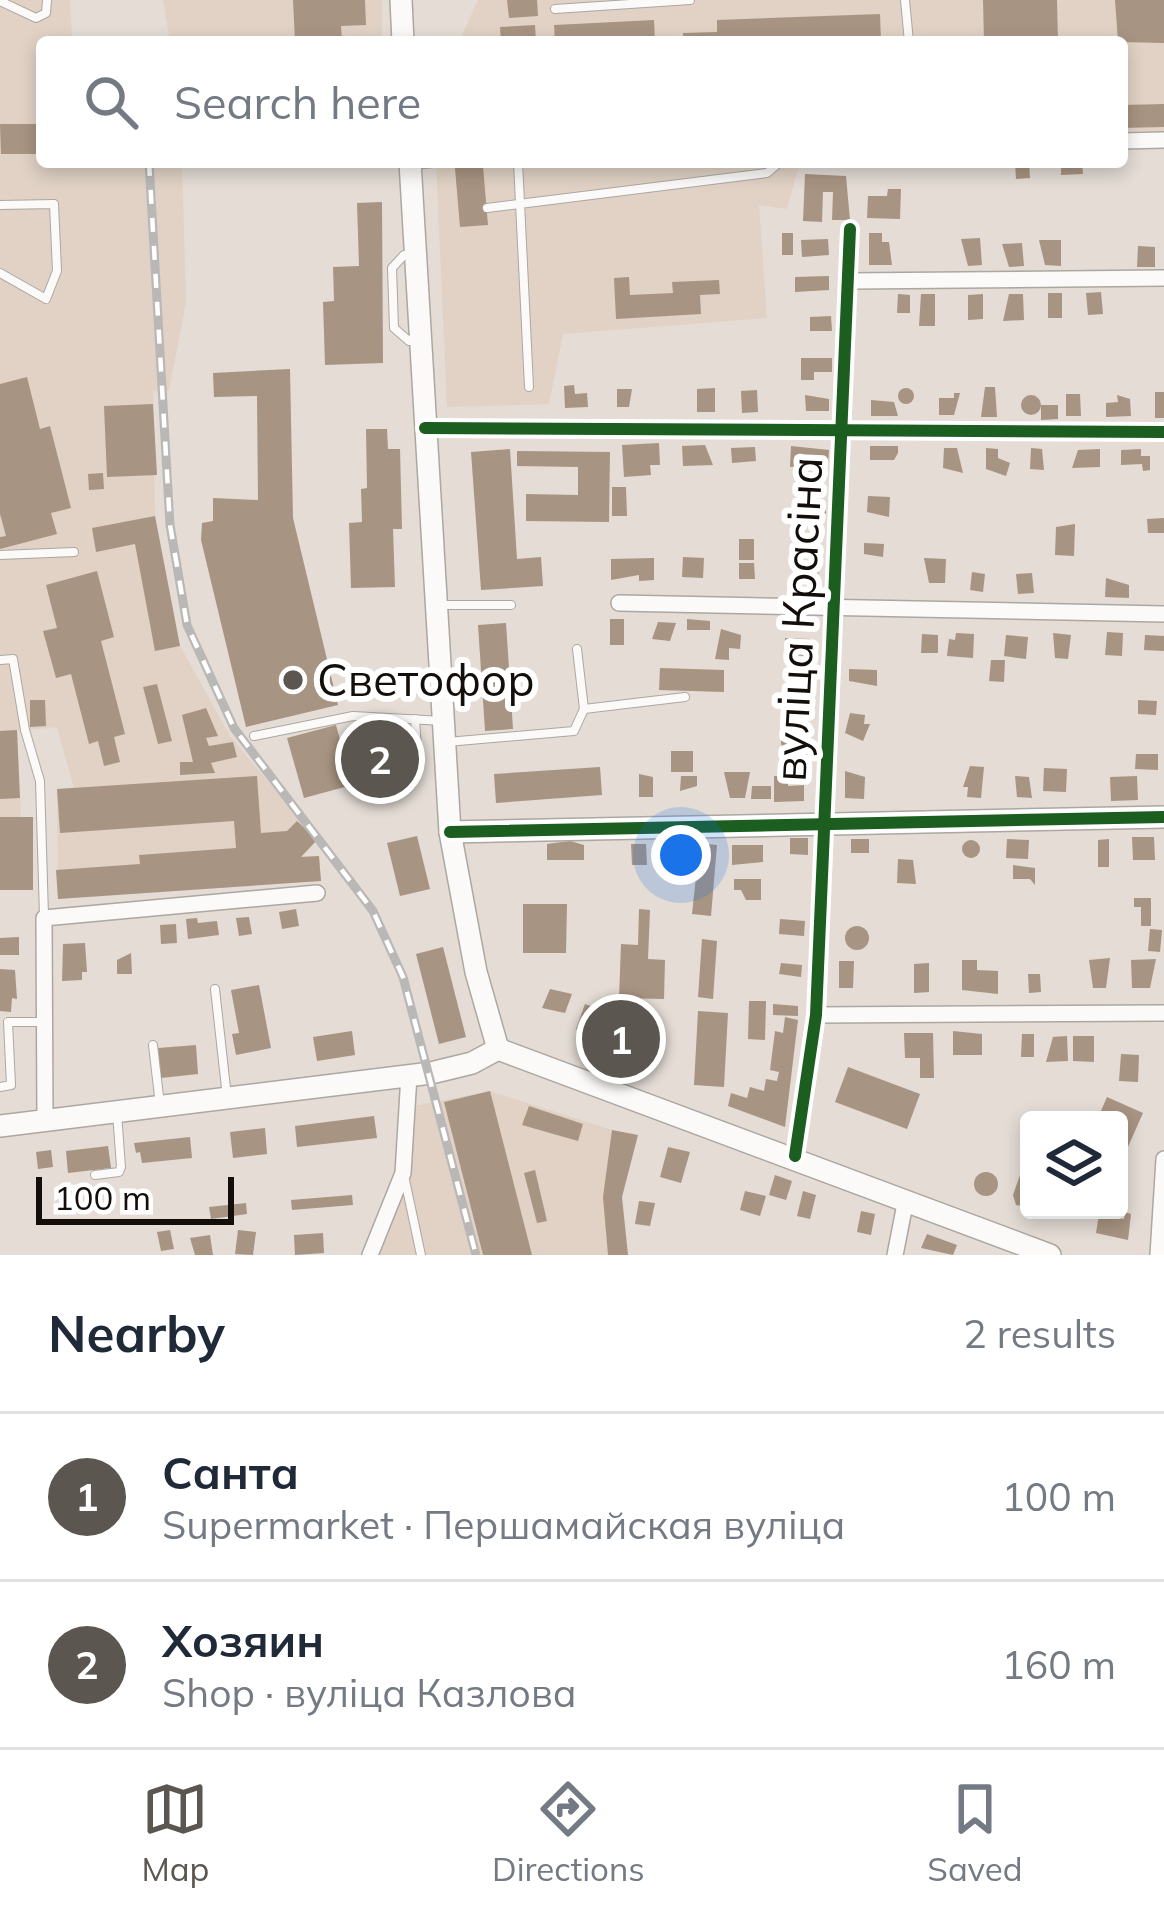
<!DOCTYPE html>
<html lang="en">
<head>
<meta charset="utf-8">
<style>
  :root { --surface:#fff; --page:#f2f2f3; --text:#1f2937; --muted:#747a83; --line:#e0e1e3; --accent:#5c5651 }
  body { margin:0; font-family:Mulish,sans-serif; background:var(--page); color:var(--text) }
  .controls { position:absolute; right:36px; bottom:36px; display:grid; overflow:hidden; border-radius:12px; box-shadow:0 6px 18px #0003 }
  .controls button { width:108px; height:108px; display:grid; place-items:center; padding:0; border:0; border-bottom:3px solid var(--line); background:var(--surface); color:var(--text); font:60px sans-serif }
  .scale { position:absolute; left:36px; bottom:30px; width:198px; box-sizing:border-box; padding-left:12px; border:6px solid #130e0a; border-top:0; font-size:33px; line-height:42px; white-space:nowrap; color:#130e0a; -webkit-text-stroke:9px #fff; paint-order:stroke }
  .you { position:absolute; left:681px; top:855px; width:42px; height:42px; margin:-30px; border:9px solid #fff; border-radius:50%; background:#1a73e8; box-shadow:0 0 0 18px #1a73e833 }
  .badge { display:grid; place-items:center; width:78px; height:78px; border-radius:50%; background:var(--accent); color:#fff; font-size:39px; font-weight:700 }
  .pin { position:absolute; translate:-50% -50%; border:6px solid #fff; box-shadow:0 3px 12px #0006 }
  .list { margin:0; padding:0; list-style:none }
  h2 { display:flex; justify-content:space-between; align-items:center; height:156px; margin:0; padding:0 48px; font-size:51px }
  h2 small { font-size:39px; font-weight:400; color:var(--muted) }
  .list li { display:grid; grid-template-columns:78px 1fr auto; gap:36px; align-items:center; box-sizing:border-box; height:168px; padding:0 48px; border-top:3px solid var(--line) }
  .list b { display:block; font-size:45px; white-space:nowrap }
  .list p { margin:0; font-size:39px; white-space:nowrap; color:var(--muted) }
  .list em { font-size:39px; font-style:normal; color:var(--muted) }
  .icon { flex:none; width:66px; height:66px; fill:none; stroke:currentColor; stroke-width:2; stroke-linecap:round; stroke-linejoin:round }
  .map { position:relative; flex:none; width:1164px; height:1255px; overflow:hidden }
  .search { position:absolute; background:var(--surface); box-shadow:0 6px 18px #0003; left:36px; right:36px; top:36px; height:132px; display:flex; align-items:center; gap:30px; box-sizing:border-box; padding:0 42px; border-radius:12px; color:var(--muted); font-size:45px }
  .sheet { height:492px; background:var(--surface) }
  nav { display:flex; justify-content:space-around; align-items:center; box-sizing:border-box; height:168px; border-top:3px solid var(--line); background:var(--surface); font-size:33px; color:var(--muted) }
  nav a { display:grid; justify-items:center; gap:6px }
  nav .on { color:var(--accent) }
  .map>svg:first-child { display:block }
</style>
</head>
<body>
<div class="map">
<svg width="1164" height="1255" viewBox="0 0 1164 1255">
  <rect width="100%" height="100%" fill="#e4dcd5"/>
  <g fill="#e1d2c5">
    <polygon points="0,0 70,0 72,42 42,42 42,162 182,162 186,303 169,390 153,391 155,516 180,646 230,736 317,840 302,856 319,856 321,881 58,899 57,789 74,788 57,727 17,731 21,817 0,817"/>
    <polygon points="163,0 382,0 382,42 170,42"/>
    <polygon points="478,0 1164,0 1164,131 1122,131 1122,42 459,42"/>
    <polygon points="436,162 800,162 787,209 759,205 767,318 563,334 549,404 447,407"/>
    <polygon points="490,1091 612,1130 628,1255 380,1255 414,1106"/>
  </g>
  <g fill="#a89482">
    <polygon points="293,0 365,0 366,25 341,26 342,42 295,42"/>
    <polygon points="507,0 537,0 538,16 509,18"/>
    <polygon points="983,0 1057,0 1058,42 984,42"/>
    <polygon points="1115,0 1164,0 1164,43 1118,42"/>
    <polygon points="880,14 881,42 683,42 683,33 717,32 717,20"/>
    <polygon points="654,20 655,42 555,42 554,25"/>
    <polygon points="535,25 536,42 501,42 500,27"/>
    <polygon points="1164,104 1164,127 1122,128 1122,105"/>
    <polygon points="0,124 41,124 42,154 1,154"/>
    <polygon points="1015,162 1029,162 1030,178 1016,179"/>
    <polygon points="1061,162 1082,162 1083,174 1061,175"/>
    <polygon points="483,166 488,225 460,227 455,168"/>
    <polygon points="805,174 846,176 850,220 832,220 833,192 823,192 822,222 803,221"/>
    <polygon points="888,189 901,189 900,219 867,218 868,196 887,196"/>
    <polygon points="382,202 383,363 325,365 323,302 334,301 333,267 359,266 357,203"/>
    <rect x="782" y="233" width="11" height="22"/>
    <polygon points="869,233 882,233 882,242 889,242 892,265 869,265"/>
    <polygon points="980,238 982,265 968,266 961,239"/>
    <polygon points="828,239 829,255 802,257 801,240"/>
    <polygon points="1039,240 1061,240 1061,266 1045,265"/>
    <polygon points="1022,243 1024,266 1009,267 1002,244"/>
    <polygon points="1138,246 1155,247 1155,267 1137,267"/>
    <polygon points="829,276 829,290 795,292 795,277"/>
    <polygon points="629,277 630,295 673,293 672,282 719,280 720,294 700,295 701,314 616,319 614,278"/>
    <polygon points="1101,292 1103,314 1088,315 1086,293"/>
    <rect x="1048" y="293" width="14" height="25"/>
    <polygon points="898,294 910,295 910,313 897,313"/>
    <polygon points="921,294 935,294 935,326 919,326"/>
    <polygon points="983,294 983,319 968,320 968,295"/>
    <polygon points="1009,294 1023,294 1024,320 1003,321"/>
    <polygon points="831,316 832,331 810,331 810,317"/>
    <polygon points="801,358 832,358 832,372 814,372 814,380 801,380"/>
    <polygon points="290,369 293,518 338,705 246,727 201,540 202,523 213,521 213,498 258,500 257,396 214,397 213,373"/>
    <polygon points="27,377 40,429 50,426 71,508 51,513 57,534 0,549 0,537 6,536 0,514 0,384"/>
    <polygon points="574,385 575,394 587,393 588,407 565,408 564,386"/>
    <polygon points="985,387 995,387 997,417 981,417"/>
    <circle cx="906" cy="396" r="8"/>
    <polygon points="715,388 715,412 697,412 697,389"/>
    <polygon points="617,389 632,389 629,407 617,407"/>
    <polygon points="757,390 758,412 742,413 741,391"/>
    <rect x="1155" y="392" width="9" height="26"/>
    <polygon points="954,393 960,393 954,415 939,415 939,398 954,398"/>
    <polygon points="1066,394 1080,394 1081,416 1066,416"/>
    <circle cx="1031" cy="405" r="10"/>
    <polygon points="805,395 829,399 829,411 806,411"/>
    <polygon points="1117,395 1130,399 1131,416 1106,417 1106,403 1118,402"/>
    <polygon points="871,400 894,402 898,416 871,416"/>
    <polygon points="153,404 157,475 107,477 104,406"/>
    <polygon points="1041,405 1058,405 1058,419 1041,420"/>
    <polygon points="366,429 387,429 388,449 400,449 402,529 393,529 395,587 351,588 349,523 362,522 361,489 367,488"/>
    <polygon points="659,443 660,465 650,465 651,475 624,477 622,445"/>
    <polygon points="705,445 713,465 683,466 682,446"/>
    <polygon points="791,446 829,450 828,465 790,467"/>
    <polygon points="870,446 898,446 898,453 894,460 870,460"/>
    <polygon points="755,447 756,461 732,463 731,448"/>
    <polygon points="944,448 957,448 963,473 943,468"/>
    <polygon points="986,448 998,449 998,458 1010,463 1006,476 986,469"/>
    <polygon points="1031,448 1042,449 1044,470 1030,469"/>
    <polygon points="510,449 517,559 541,557 543,586 481,590 471,452"/>
    <polygon points="1100,449 1100,467 1072,468 1078,450"/>
    <polygon points="1141,449 1141,456 1150,456 1150,470 1143,471 1142,464 1121,465 1121,450"/>
    <polygon points="517,451 610,452 609,522 526,521 526,494 578,495 578,467 517,466"/>
    <polygon points="103,473 104,489 89,490 88,474"/>
    <polygon points="612,487 626,487 627,516 612,516"/>
    <polygon points="868,496 890,497 889,517 867,512"/>
    <polygon points="803,501 826,502 826,514 802,518"/>
    <polygon points="155,516 180,646 155,651 135,544 96,552 92,528"/>
    <polygon points="1164,518 1164,533 1148,533 1147,519"/>
    <polygon points="1075,524 1074,556 1055,555 1056,527"/>
    <rect x="739" y="539" width="15" height="21"/>
    <polygon points="864,543 884,544 883,557 864,554"/>
    <polygon points="683,557 704,558 703,578 682,577"/>
    <polygon points="654,558 654,580 639,581 639,575 611,580 611,559"/>
    <polygon points="924,558 946,559 945,583 929,583"/>
    <polygon points="739,563 754,563 755,579 739,579"/>
    <polygon points="798,564 819,565 818,582 797,580"/>
    <polygon points="97,571 114,637 101,641 125,734 114,737 120,762 104,766 98,741 89,744 71,674 56,678 43,631 57,628 46,585"/>
    <polygon points="972,572 985,574 983,592 970,590"/>
    <polygon points="1032,573 1034,593 1018,594 1016,574"/>
    <polygon points="1106,578 1129,585 1129,598 1105,597"/>
    <rect x="610" y="619" width="14" height="26"/>
    <polygon points="687,619 710,621 710,630 687,630"/>
    <polygon points="658,622 676,623 670,641 652,639"/>
    <polygon points="506,623 513,729 485,731 478,625"/>
    <polygon points="721,629 741,635 740,649 729,648 729,660 715,659"/>
    <polygon points="1107,632 1123,633 1122,656 1105,655"/>
    <polygon points="956,633 974,634 973,658 947,656 949,639 955,640"/>
    <polygon points="1053,633 1071,635 1068,659 1055,658"/>
    <polygon points="922,634 938,635 938,653 921,653"/>
    <polygon points="1006,635 1028,637 1026,659 1004,656"/>
    <polygon points="1145,635 1164,636 1164,651 1144,650"/>
    <polygon points="785,638 810,639 810,656 785,655"/>
    <polygon points="991,660 1005,660 1004,682 989,681"/>
    <polygon points="660,668 724,670 724,692 659,690"/>
    <polygon points="849,669 877,670 877,686 849,681"/>
    <polygon points="157,684 172,741 158,744 143,687"/>
    <polygon points="788,688 814,688 813,704 788,704"/>
    <polygon points="30,700 45,700 46,726 30,727"/>
    <polygon points="1138,700 1157,701 1156,715 1138,714"/>
    <polygon points="206,708 218,736 206,738 209,746 233,742 237,757 211,763 215,773 180,775 180,762 193,762 182,715"/>
    <polygon points="850,713 865,715 864,724 870,724 863,741 845,733"/>
    <polygon points="336,725 352,785 304,798 287,738"/>
    <polygon points="17,730 20,798 0,799 0,731"/>
    <circle cx="792" cy="742" r="11"/>
    <polygon points="398,734 408,771 394,774 397,786 365,795 352,746"/>
    <rect x="671" y="751" width="22" height="21"/>
    <polygon points="1136,754 1158,754 1158,770 1135,769"/>
    <polygon points="970,766 984,767 981,798 967,797 968,787 963,787"/>
    <polygon points="600,767 602,795 496,803 494,774"/>
    <polygon points="1044,768 1067,769 1066,792 1043,791"/>
    <polygon points="845,771 865,777 864,799 845,798"/>
    <polygon points="724,772 750,772 745,798 730,798"/>
    <polygon points="639,774 653,777 653,797 639,797"/>
    <polygon points="257,776 261,833 287,831 297,821 317,840 301,857 319,856 321,881 58,899 56,870 140,864 139,855 236,848 234,821 60,833 57,789"/>
    <polygon points="681,776 697,776 697,786 680,791"/>
    <polygon points="774,776 788,776 788,786 804,785 804,801 774,802"/>
    <polygon points="1015,776 1029,777 1032,798 1017,797"/>
    <polygon points="1137,776 1138,800 1111,801 1110,777"/>
    <polygon points="752,786 771,786 771,799 751,799"/>
    <rect x="0" y="817" width="33" height="73"/>
    <polygon points="417,836 430,889 400,896 387,843"/>
    <polygon points="1132,837 1154,837 1155,860 1133,860"/>
    <polygon points="790,838 808,838 808,855 790,854"/>
    <rect x="851" y="839" width="18" height="14"/>
    <polygon points="1007,839 1029,840 1028,859 1006,858"/>
    <polygon points="1109,839 1109,867 1098,867 1098,840"/>
    <circle cx="971" cy="849" r="9"/>
    <polygon points="666,840 717,845 711,916 692,914 698,858 664,855"/>
    <polygon points="570,841 584,845 584,860 547,860 547,844"/>
    <polygon points="631,844 646,844 647,865 632,865"/>
    <polygon points="732,845 763,845 763,862 732,865"/>
    <polygon points="898,859 913,860 916,884 897,883"/>
    <polygon points="1013,865 1035,868 1035,885 1030,879 1013,879"/>
    <polygon points="734,879 761,879 761,900 746,900 741,890 734,890"/>
    <polygon points="1134,898 1151,898 1151,926 1141,926 1141,907 1134,907"/>
    <polygon points="523,904 567,904 566,953 523,953"/>
    <polygon points="296,909 299,926 282,929 279,912"/>
    <polygon points="639,909 650,910 648,959 665,960 664,999 619,998 621,944 638,945"/>
    <polygon points="249,917 252,934 239,936 236,918"/>
    <polygon points="197,918 198,923 217,921 219,935 188,939 186,919"/>
    <polygon points="780,919 805,921 804,936 779,934"/>
    <polygon points="176,924 177,943 161,944 160,925"/>
    <circle cx="857" cy="938" r="12"/>
    <polygon points="1150,929 1162,930 1160,952 1148,951"/>
    <polygon points="19,937 19,955 0,955 0,938"/>
    <polygon points="702,939 717,941 713,999 698,997"/>
    <polygon points="85,943 87,972 82,972 82,980 62,981 63,944"/>
    <polygon points="443,947 466,1037 439,1044 416,954"/>
    <polygon points="131,953 132,974 117,974 117,960"/>
    <polygon points="1110,958 1106,988 1093,988 1089,960"/>
    <polygon points="1156,959 1150,988 1132,988 1131,960"/>
    <polygon points="962,960 977,960 977,970 998,971 998,994 962,990"/>
    <polygon points="839,961 854,961 853,988 839,988"/>
    <polygon points="781,963 802,965 801,977 779,974"/>
    <polygon points="929,963 929,992 914,993 914,964"/>
    <polygon points="0,969 15,970 17,999 12,998 11,1012 0,1011"/>
    <polygon points="1028,974 1040,974 1041,992 1029,993"/>
    <polygon points="259,985 271,1048 236,1055 232,1034 239,1033 231,990"/>
    <polygon points="550,989 572,994 565,1013 542,1008"/>
    <polygon points="749,1001 766,1001 765,1040 748,1039"/>
    <polygon points="585,1004 617,1016 613,1026 657,1043 648,1069 591,1048 595,1036 576,1029"/>
    <polygon points="773,1004 798,1006 798,1016 773,1015"/>
    <polygon points="698,1011 728,1013 724,1087 694,1085"/>
    <polygon points="785,1017 798,1020 785,1127 728,1106 731,1093 747,1098 750,1087 764,1091 766,1079 777,1081 779,1072 770,1070 775,1031 783,1033"/>
    <polygon points="352,1031 355,1055 317,1061 313,1037"/>
    <polygon points="953,1031 982,1034 982,1055 953,1055"/>
    <polygon points="904,1033 933,1033 934,1078 920,1078 920,1058 905,1058"/>
    <polygon points="1022,1034 1034,1034 1034,1057 1021,1057"/>
    <polygon points="1067,1036 1068,1061 1046,1062 1053,1037"/>
    <polygon points="1073,1036 1094,1036 1094,1062 1073,1061"/>
    <polygon points="196,1045 198,1074 161,1078 158,1048"/>
    <polygon points="1121,1054 1139,1055 1138,1082 1119,1081"/>
    <polygon points="848,1067 920,1094 907,1129 835,1102"/>
    <polygon points="490,1091 532,1255 483,1255 444,1102"/>
    <polygon points="1107,1097 1143,1113 1119,1167 1119,1120 1097,1120"/>
    <polygon points="529,1106 583,1124 578,1141 522,1125"/>
    <polygon points="374,1116 377,1138 297,1147 295,1126"/>
    <polygon points="265,1128 267,1154 233,1158 230,1132"/>
    <polygon points="612,1130 638,1135 622,1197 628,1255 608,1255 603,1197"/>
    <polygon points="190,1137 192,1158 142,1163 140,1152 136,1153 134,1143"/>
    <polygon points="108,1146 111,1168 68,1173 66,1151"/>
    <polygon points="668,1147 690,1152 681,1183 660,1177"/>
    <polygon points="51,1150 53,1167 38,1169 36,1152"/>
    <polygon points="535,1170 547,1221 537,1223 524,1173"/>
    <circle cx="986" cy="1184" r="12"/>
    <polygon points="775,1175 792,1181 786,1200 769,1195"/>
    <polygon points="1020,1175 1029,1177 1029,1207 1016,1205 1013,1195"/>
    <polygon points="745,1191 766,1196 760,1216 740,1210"/>
    <polygon points="803,1191 816,1195 810,1219 797,1216"/>
    <polygon points="352,1195 353,1205 292,1210 291,1200"/>
    <polygon points="639,1201 655,1203 650,1226 635,1224"/>
    <polygon points="246,1203 247,1214 211,1219 209,1207"/>
    <polygon points="861,1211 875,1214 871,1235 857,1232"/>
    <polygon points="1125,1212 1131,1214 1128,1240 1096,1233 1099,1214 1124,1219"/>
    <polygon points="170,1230 174,1249 161,1251 157,1232"/>
    <polygon points="238,1230 256,1232 253,1255 235,1254"/>
    <polygon points="323,1233 324,1253 295,1255 294,1235"/>
    <polygon points="927,1234 957,1245 953,1255 921,1248"/>
    <polygon points="210,1235 213,1255 195,1255 190,1238"/>
  </g>
  <g fill="none" stroke-linecap="round" stroke-linejoin="round">
    <defs>
      <g id="lane">
        <polyline points="905,0 909,42"/>
        <polyline points="0,1 36,18 46,13 47,0"/>
        <polyline points="555,9 690,0"/>
        <polyline points="518,162 529,387"/>
        <polyline points="411,165 446,162"/>
        <polyline points="0,205 54,204 57,271 46,299 0,273"/>
        <polyline points="487,208 767,173 780,162"/>
        <polyline points="414,254 404,255 392,268 394,328 409,341 418,340"/>
        <polyline points="0,555 74,552"/>
        <polyline points="440,605 511,605"/>
        <polyline points="0,660 13,659 25,730 40,781 44,916"/>
        <polyline points="584,709 685,697"/>
        <polyline points="415,719 418,765"/>
        <polyline points="254,736 353,716 443,721"/>
        <polyline points="447,742 574,731 584,709 577,649"/>
        <polyline points="215,989 227,1097"/>
        <polyline points="153,1045 160,1105"/>
        <polyline points="0,1087 11,1085 8,1022 42,1022"/>
        <polyline points="95,1175 119,1172 121,1167 117,1113"/>
        <polyline points="405,1180 421,1255"/>
      </g>
      <g id="street">
        <polyline points="1122,141 1164,140"/>
        <polyline points="850,281 1164,278"/>
        <polyline points="425,428 1164,432"/>
        <polyline points="619,603 1164,614"/>
        <polyline points="816,1015 1164,1013"/>
        <polyline points="45,1120 44,918 317,893"/>
        <polyline points="795,1156 816,1015 850,229"/>
        <polyline points="370,1255 403,1173 409,1075"/>
        <polyline points="895,1255 906,1199"/>
        <polyline points="1158,1255 1164,1159"/>
      </g>
      <g id="secondary">
        <polyline points="401,0 403,42"/>
        <polyline points="410,162 450,832 476,972 498,1049"/>
        <polyline points="450,832 1164,817"/>
        <polyline points="498,1049 1050,1255"/>
        <polyline points="0,1126 431,1073 472,1063 498,1049"/>
      </g>
    </defs>
    <use href="#lane" stroke="#aca7a1" stroke-width="10"/>
    <use href="#street" stroke="#aca7a1" stroke-width="18"/>
    <use href="#secondary" stroke="#aca7a1" stroke-width="24"/>
    <use href="#lane" stroke="#fbfaf9" stroke-width="8"/>
    <use href="#street" stroke="#fbfaf9" stroke-width="15"/>
    <use href="#secondary" stroke="#fbfaf9" stroke-width="21"/>
    <defs>
      <polyline id="rail" points="149,162 170,525 187,625 234,728 373,911 403,977 476,1255"/>
    </defs>
    <use href="#rail" stroke="#bab8b6" stroke-width="9"/>
    <use href="#rail" stroke="#fff" stroke-width="4.5" stroke-dasharray="14" stroke-linecap="butt"/>
    <defs>
      <g id="cycleway">
        <polyline points="425,428 1164,432"/>
        <polyline points="450,832 1164,817"/>
        <polyline points="795,1156 816,1015 850,229"/>
      </g>
    </defs>
    <use href="#cycleway" stroke="#fff" stroke-width="20"/>
    <use href="#cycleway" stroke="#1b5e20" stroke-width="12"/>
  </g>
  <circle fill="#5c5651" stroke="#fff" stroke-width="4.5" cx="293" cy="680" r="12"/>
  <g text-anchor="middle" stroke-width="12" stroke-linejoin="round" paint-order="stroke">
    <g font-size="45" fill="#130e0a" stroke="#fff">
      <text transform="translate(798 619) rotate(-87)" y="16">вуліца Красіна</text>
    </g>
    <g font-size="45" fill="#130e0a" stroke="#fff" text-anchor="start">
      <text x="317" y="696">Светофор</text>
    </g>
  </g>
</svg>
<div class="controls">
<button><svg class="icon" aria-label="layers" viewBox="0 0 24 24"><path d="M12 4l9 5-9 5-9-5zM3 14l9 5 9-5"/></svg></button>
</div>
<div class="scale">100 m</div>
<div class="you"></div>
<div class="pin badge" style="left:621px;top:1039px">1</div>
<div class="pin badge" style="left:380px;top:759px">2</div>
<div class="search"><svg class="icon" aria-label="search" viewBox="0 0 24 24"><circle cx="10" cy="10" r="6"/><path d="M15 15l6 6"/></svg>Search here</div>
</div>
<section class="sheet">
<h2>Nearby<small>2 results</small></h2>
<ul class="list">
<li><span class="badge">1</span><div><b>Санта</b><p>Supermarket · Першамайская вуліца</p></div><em>100 m</em></li>
<li><span class="badge">2</span><div><b>Хозяин</b><p>Shop · вуліца Казлова</p></div><em>160 m</em></li>
</ul>
</section>
<nav>
<a class="on"><svg class="icon" aria-label="map" viewBox="0 0 24 24"><path d="M3 6l6-2 6 2 6-2v14l-6 2-6-2-6 2zM9 4v14M15 6v14"/></svg>Map</a>
<a><svg class="icon" aria-label="directions" viewBox="0 0 24 24"><path d="M12 3l9 9-9 9-9-9zM9 14v-3h6M13 9l2 2-2 2"/></svg>Directions</a>
<a><svg class="icon" aria-label="saved" viewBox="0 0 24 24"><path d="M7 4h10v16l-5-4-5 4z"/></svg>Saved</a>
</nav>
</body>
</html>
